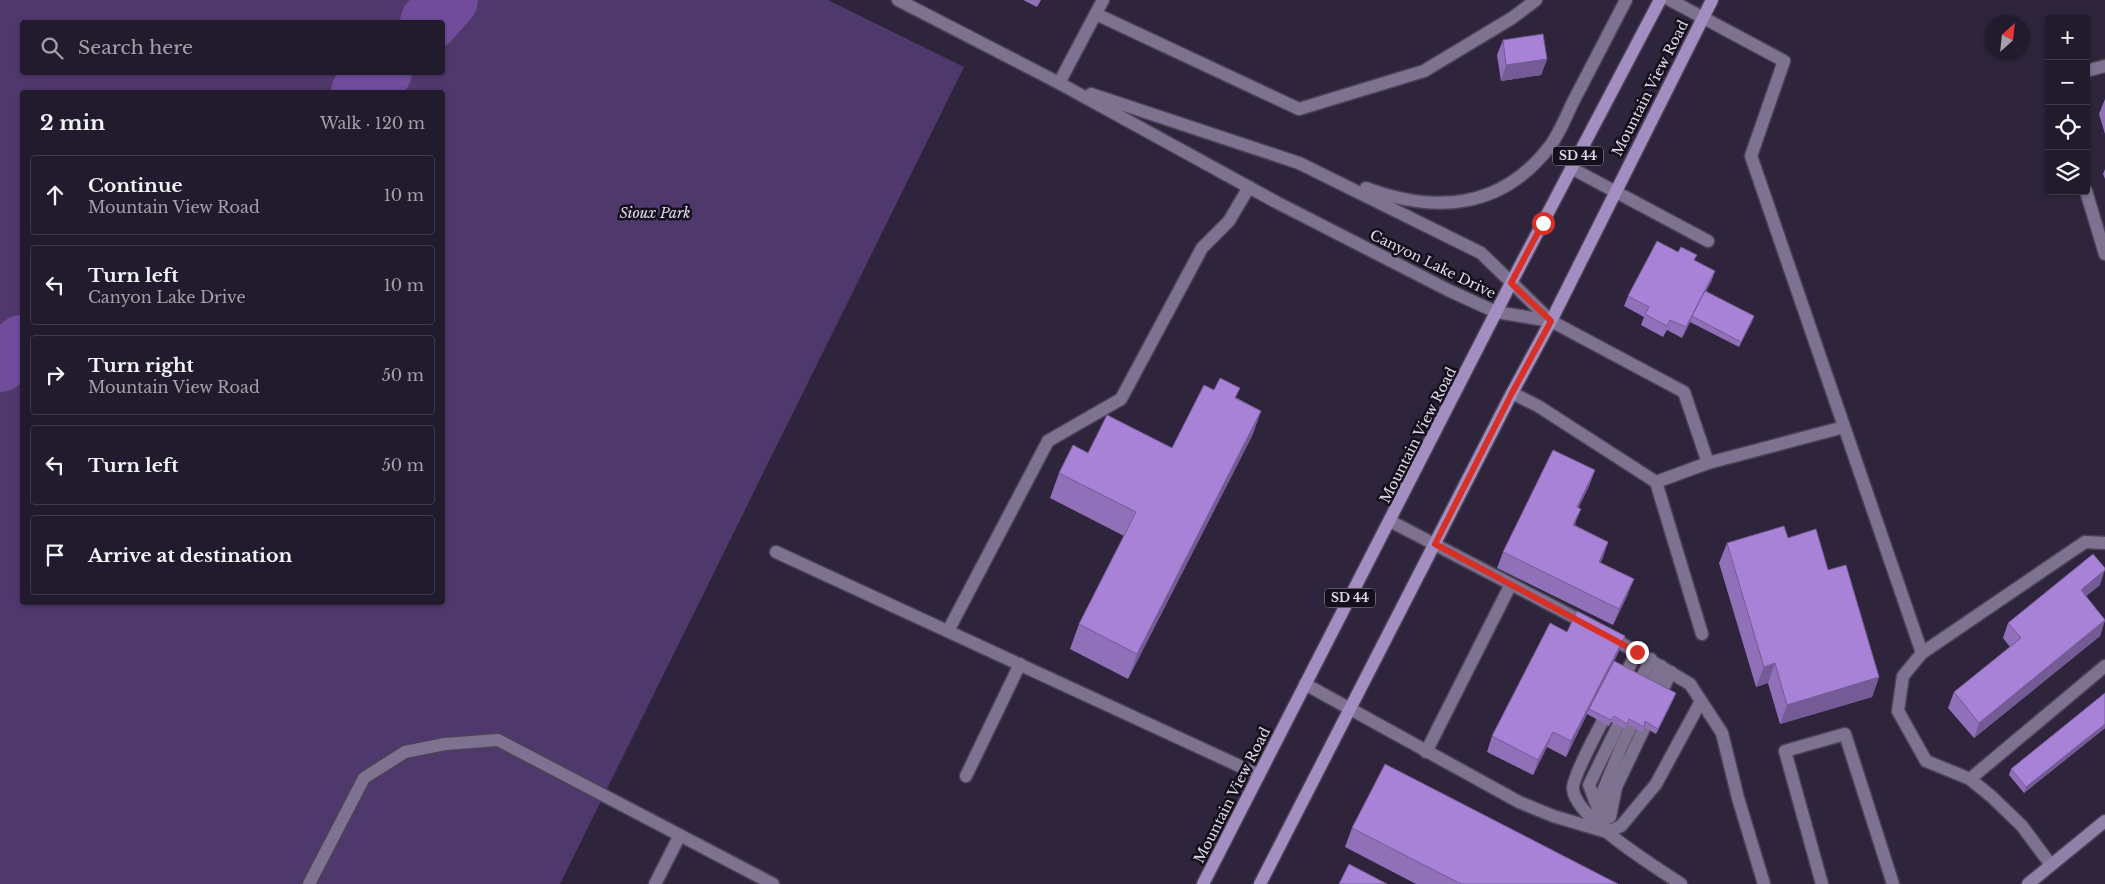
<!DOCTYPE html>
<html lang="en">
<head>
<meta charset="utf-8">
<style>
  :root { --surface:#221b2d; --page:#2e2839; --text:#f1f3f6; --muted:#a2a1aa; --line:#3f3949 }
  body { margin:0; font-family:"Libre Baskerville",serif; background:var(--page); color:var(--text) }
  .controls { position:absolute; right:15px; top:15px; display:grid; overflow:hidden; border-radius:5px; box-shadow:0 1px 4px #0004 }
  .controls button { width:45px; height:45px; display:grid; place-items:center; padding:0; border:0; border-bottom:1px solid var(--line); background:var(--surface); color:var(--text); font:25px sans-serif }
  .compass { position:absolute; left:1985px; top:15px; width:45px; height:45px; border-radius:50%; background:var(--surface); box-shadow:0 1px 4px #0004; rotate:27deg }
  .stop { position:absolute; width:15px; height:15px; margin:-11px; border:4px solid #d93025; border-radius:50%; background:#fff }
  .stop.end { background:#d93025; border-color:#fff; box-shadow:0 1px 5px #0008 }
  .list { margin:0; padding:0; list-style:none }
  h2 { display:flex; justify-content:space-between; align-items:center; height:65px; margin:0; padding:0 20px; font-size:21px }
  h2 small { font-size:16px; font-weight:400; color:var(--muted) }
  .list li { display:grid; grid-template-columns:32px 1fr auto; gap:15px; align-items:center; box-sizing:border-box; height:80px; margin:0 10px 10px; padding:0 10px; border:1px solid var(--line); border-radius:5px }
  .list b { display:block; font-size:19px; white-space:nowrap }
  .list p { margin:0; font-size:16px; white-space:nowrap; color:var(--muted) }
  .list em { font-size:16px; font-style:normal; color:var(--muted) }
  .icon { flex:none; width:28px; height:28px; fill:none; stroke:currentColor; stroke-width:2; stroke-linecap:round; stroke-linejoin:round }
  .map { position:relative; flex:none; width:2105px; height:884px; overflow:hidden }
  .search { position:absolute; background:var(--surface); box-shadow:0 1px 4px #0004; left:20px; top:20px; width:425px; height:55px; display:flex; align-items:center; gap:12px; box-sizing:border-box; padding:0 18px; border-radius:5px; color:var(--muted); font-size:19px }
  .panel { position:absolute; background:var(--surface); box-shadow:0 1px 4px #0004; left:20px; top:90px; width:425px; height:515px; border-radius:5px }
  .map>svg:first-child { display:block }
</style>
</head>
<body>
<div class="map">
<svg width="2105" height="884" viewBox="0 0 2105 884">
  <rect width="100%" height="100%" fill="#2e243c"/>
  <path fill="#4f386c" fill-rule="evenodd" d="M0 0H828L964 67 560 884H0ZM22 22H442V72H22ZM22 92H442V602H22Z"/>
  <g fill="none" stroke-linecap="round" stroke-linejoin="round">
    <g stroke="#704c9b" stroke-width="58">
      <polyline points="429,22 449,0"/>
      <polyline points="360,92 368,88 383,72"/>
      <polyline points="0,363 22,344"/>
    </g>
    <defs>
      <g id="service">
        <polyline points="1670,0 1784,61 1751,156 1922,653 1903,676 1898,711 1926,761 1970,779 1992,797 2022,826 2051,865"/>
        <polyline points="1096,14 1299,109 1424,71 1512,18 1536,0"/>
        <polyline points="2086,71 2105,66"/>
        <polyline points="1059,83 1103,0"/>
        <polyline points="1571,168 1708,241"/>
        <polyline points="2086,191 2105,254"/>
        <polyline points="1551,321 1684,392 1708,463"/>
        <polyline points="1512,393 1538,406 1656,482 1702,634"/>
        <polyline points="1656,482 1708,463 1844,427"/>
        <polyline points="1390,521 1589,625"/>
        <polyline points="776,552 1259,775"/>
        <polyline points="948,631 1048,441 1121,399 1202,248 1229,221 1249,187"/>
        <polyline points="1609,636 1690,684 1722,733 1738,798 1764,884"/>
        <polyline points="1922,653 2085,542 2105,543"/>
        <polyline points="1622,682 1637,651"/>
        <polyline points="1305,684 1519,802 1553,816 1607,832 1621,826 1656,784 1701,701"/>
        <polyline points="1635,691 1651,659"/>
        <path d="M1609 709C1602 723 1572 777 1573 789 1575 818 1657 868 1681 884"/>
        <polyline points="1426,752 1511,584"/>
        <polyline points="966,776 1020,664"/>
        <polyline points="1970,779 2105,666"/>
        <polyline points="1606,817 1603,791 1621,747 1661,666"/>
        <polyline points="1610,817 1616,787 1671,672"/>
        <polyline points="1606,830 1589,785 1625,711"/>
        <polyline points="309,884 364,778 405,752 445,744 498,740 773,884"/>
        <polyline points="655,884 680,835"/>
        <polyline points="1822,884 1785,751 1845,734 1893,884"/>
      </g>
      <g id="tertiary">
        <polyline points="898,0 1059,83 1276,202 1448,290 1496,312 1551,321"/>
        <polyline points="1091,94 1299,163 1481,253 1551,321"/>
        <path d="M1366 188C1436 214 1502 209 1550 146 1560 133 1566 116 1573 102 1591 68 1608 34 1626 0"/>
      </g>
      <polyline id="secondary" points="2028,884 2105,821"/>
      <g id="primary">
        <polyline points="1203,884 1511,283 1660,0"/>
        <polyline points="1260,884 1512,393 1551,321 1712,0"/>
      </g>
    </defs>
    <use href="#service" stroke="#4b4257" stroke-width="15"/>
    <use href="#tertiary" stroke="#4b4257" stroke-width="15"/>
    <use href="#secondary" stroke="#4b4257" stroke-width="15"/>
    <use href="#primary" stroke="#4b4257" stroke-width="15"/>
    <use href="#service" stroke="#7d728f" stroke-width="12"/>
    <use href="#tertiary" stroke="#7d728f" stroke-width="12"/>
    <use href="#secondary" stroke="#9080a8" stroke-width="12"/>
    <use href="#primary" stroke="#a28ec0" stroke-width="12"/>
  </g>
  <g fill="#9070b8">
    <polygon points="1023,0 1041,0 1037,7"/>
    <polygon points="1503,40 1547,59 1541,75 1501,81 1497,55"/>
    <polygon points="2105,99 2105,134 2099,114"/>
    <polygon points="2105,169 2105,179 2103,174"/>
    <polygon points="1695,261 1715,271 1711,282 1706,291 1754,316 1739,347 1690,322 1682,338 1667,330 1663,337 1641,325 1644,317 1624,306 1628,296"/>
    <polygon points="1214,390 1237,398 1261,411 1252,436 1128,679 1070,649 1079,624 1124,536 1050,498 1059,473 1088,453 1172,448"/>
    <polygon points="1595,470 1589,486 1578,508 1575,525 1608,542 1600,563 1628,594 1613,625 1497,568 1503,552"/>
    <polygon points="1788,538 1828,570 1879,677 1872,697 1780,724 1768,683 1756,687 1719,563 1727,543"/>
    <polygon points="2100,585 2086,596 2105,620 2100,636 1974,738 1948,708 1954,692 2010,647 2003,638 2008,623"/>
    <polygon points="1567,632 1625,636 1619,651 1614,661 1674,698 1656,734 1644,727 1642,732 1627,724 1625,729 1611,722 1609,726 1587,714 1566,757 1547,747 1533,775 1487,752 1492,736"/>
    <polygon points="2105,693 2105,728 2024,793 2009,775 2011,769"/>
    <polygon points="1352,828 1618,884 1416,884 1345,847"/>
  </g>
  <g fill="#755b96">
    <polygon points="1547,59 1541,75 1501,81 1506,65"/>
    <polygon points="1715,271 1711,282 1693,316 1692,316 1690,322 1682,338 1686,327"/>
    <polygon points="1754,316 1752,322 1739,347 1741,342"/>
    <polygon points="1261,411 1252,436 1128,679 1137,654"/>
    <polygon points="1595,470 1589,486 1571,523 1577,507"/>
    <polygon points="1581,509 1575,524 1567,540 1573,525"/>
    <polygon points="1608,542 1603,558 1593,578 1599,562"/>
    <polygon points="2105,570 2100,585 2075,605 2081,590"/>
    <polygon points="1634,579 1628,594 1613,625 1619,609"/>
    <polygon points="2105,620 2100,636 1974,738 1979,723"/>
    <polygon points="1625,636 1619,651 1590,709 1589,709 1587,714 1566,757 1571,741"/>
    <polygon points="1775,663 1768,683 1756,687 1764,667"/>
    <polygon points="1879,677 1872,697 1780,724 1787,705"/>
    <polygon points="1676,693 1674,698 1656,734 1658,729"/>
    <polygon points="2105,724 2105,728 2024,793 2026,787"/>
    <polygon points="1553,732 1547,747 1533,775 1538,760"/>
  </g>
  <g fill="#a782d6" stroke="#755b96">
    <polygon points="1543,34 1547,59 1506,65 1503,40"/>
    <polygon points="1657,241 1678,252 1681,247 1697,255 1694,260 1715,271 1686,327 1670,320 1667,326 1645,314 1649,307 1628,296"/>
    <polygon points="1705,291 1754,316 1741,342 1692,316"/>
    <polygon points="1220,378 1240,388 1235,398 1261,411 1137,654 1079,624 1136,512 1059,473 1073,445 1088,453 1107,415 1172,448 1204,385 1214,390"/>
    <polygon points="1553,450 1595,470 1577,507 1581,509 1573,525 1608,542 1599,562 1634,579 1619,609 1503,552"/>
    <polygon points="1784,526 1788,538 1816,529 1828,570 1846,565 1879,677 1787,705 1775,663 1764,667 1727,543"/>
    <polygon points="2093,554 2105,568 2105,570 2081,590 2105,620 1979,723 1954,692 2021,638 2008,623"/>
    <polygon points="1577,611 1625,636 1571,741 1553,732 1538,760 1492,736 1550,623 1567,632"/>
    <polygon points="1614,661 1676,693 1658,729 1645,721 1644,727 1629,719 1627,724 1614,716 1611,720 1589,709"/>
    <polygon points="2105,693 2105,724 2026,787 2011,769"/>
    <polygon points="1385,764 1618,884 1461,884 1352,828"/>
    <polygon points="1349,864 1387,884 1339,884"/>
  </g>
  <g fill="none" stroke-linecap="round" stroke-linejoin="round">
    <polyline stroke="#d93025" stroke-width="6" points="1543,223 1511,283 1551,321 1512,393 1435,544 1637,652"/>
  </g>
  <g text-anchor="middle" stroke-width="5" stroke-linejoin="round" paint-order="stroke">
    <g fill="#14101b" stroke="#a39dac" stroke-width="1">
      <rect x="1553" y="146.5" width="50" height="19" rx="4"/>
      <rect x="1325" y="588.5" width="50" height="19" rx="4"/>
    </g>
    <g font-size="12" font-weight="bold" fill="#e0daea">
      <text x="1578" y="160">SD 44</text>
      <text x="1350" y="602">SD 44</text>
    </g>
    <g font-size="14" fill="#e0daea" stroke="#14101b">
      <text transform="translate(1650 88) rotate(-63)" y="5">Mountain View Road</text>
      <text transform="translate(1433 264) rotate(26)" y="5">Canyon Lake Drive</text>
      <text transform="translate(1418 435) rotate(-63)" y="5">Mountain View Road</text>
      <text transform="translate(1232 795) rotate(-63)" y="5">Mountain View Road</text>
    </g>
    <g font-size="14" font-style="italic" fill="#e3dbf1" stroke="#14101b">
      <text x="655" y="218">Sioux Park</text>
    </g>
  </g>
</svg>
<div class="controls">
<button>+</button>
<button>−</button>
<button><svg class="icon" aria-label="locate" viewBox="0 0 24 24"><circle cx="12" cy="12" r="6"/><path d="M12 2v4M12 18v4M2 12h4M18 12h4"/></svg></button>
<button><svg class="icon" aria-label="layers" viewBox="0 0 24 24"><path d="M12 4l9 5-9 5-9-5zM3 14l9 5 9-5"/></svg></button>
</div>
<svg class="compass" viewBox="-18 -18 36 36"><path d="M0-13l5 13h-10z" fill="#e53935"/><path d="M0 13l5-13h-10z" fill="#a2a1aa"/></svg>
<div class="stop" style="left:1543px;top:223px"></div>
<div class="stop end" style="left:1637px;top:652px"></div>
<div class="search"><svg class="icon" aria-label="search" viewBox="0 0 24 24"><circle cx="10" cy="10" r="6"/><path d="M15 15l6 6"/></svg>Search here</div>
<section class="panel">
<h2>2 min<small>Walk · 120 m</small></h2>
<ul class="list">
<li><svg class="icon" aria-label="ahead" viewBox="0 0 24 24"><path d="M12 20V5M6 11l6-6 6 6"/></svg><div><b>Continue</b><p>Mountain View Road</p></div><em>10 m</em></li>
<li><svg class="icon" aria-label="left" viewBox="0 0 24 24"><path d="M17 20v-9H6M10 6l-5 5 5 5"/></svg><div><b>Turn left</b><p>Canyon Lake Drive</p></div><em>10 m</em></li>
<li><svg class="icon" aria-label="right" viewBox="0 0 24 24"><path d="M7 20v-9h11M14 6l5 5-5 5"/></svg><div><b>Turn right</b><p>Mountain View Road</p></div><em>50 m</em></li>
<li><svg class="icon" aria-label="left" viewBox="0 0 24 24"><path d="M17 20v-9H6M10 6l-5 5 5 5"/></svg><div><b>Turn left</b></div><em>50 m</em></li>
<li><svg class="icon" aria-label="arrive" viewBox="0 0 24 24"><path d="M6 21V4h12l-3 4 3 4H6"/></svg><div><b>Arrive at destination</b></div></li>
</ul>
</section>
</div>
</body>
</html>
